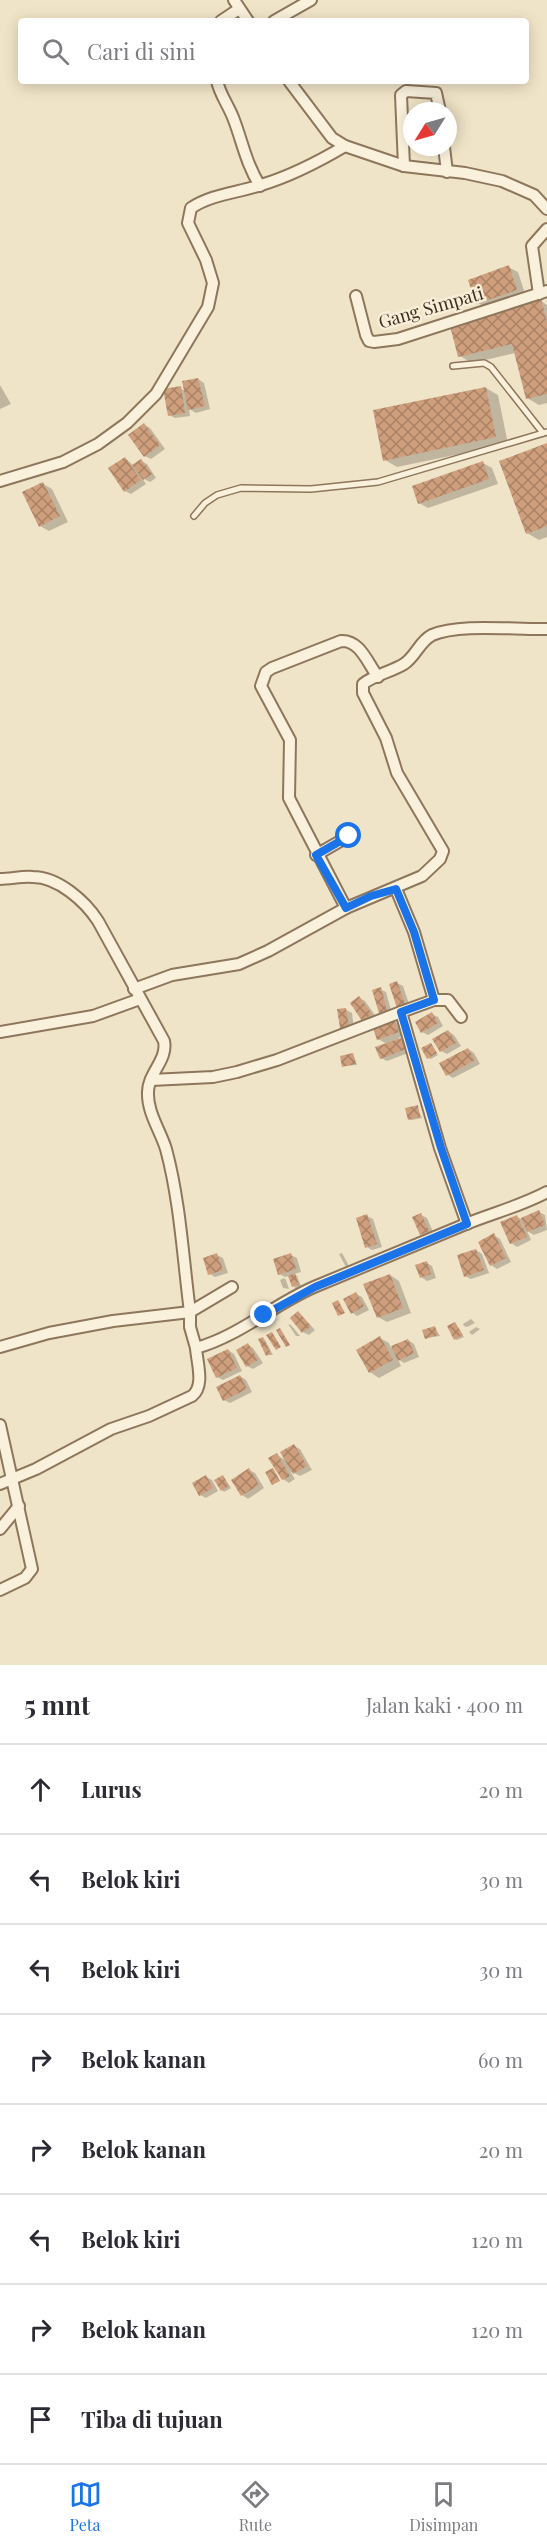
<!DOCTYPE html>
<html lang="id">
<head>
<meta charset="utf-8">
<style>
  :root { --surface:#fff; --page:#f7f7f7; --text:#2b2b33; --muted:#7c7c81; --line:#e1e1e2; --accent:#1a73e8 }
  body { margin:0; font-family:"Playfair Display",serif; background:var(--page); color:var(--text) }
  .compass { position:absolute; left:403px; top:102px; width:54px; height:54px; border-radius:50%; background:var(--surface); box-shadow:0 3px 15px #0003; rotate:233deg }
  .stop { position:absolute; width:18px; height:18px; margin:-14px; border:4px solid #1a73e8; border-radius:50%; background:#fff }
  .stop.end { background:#1a73e8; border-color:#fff; box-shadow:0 2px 6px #0008 }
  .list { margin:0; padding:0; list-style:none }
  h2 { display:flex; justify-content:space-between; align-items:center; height:78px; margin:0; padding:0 24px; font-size:26px }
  h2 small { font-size:20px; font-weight:400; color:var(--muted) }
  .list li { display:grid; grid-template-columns:39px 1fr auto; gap:18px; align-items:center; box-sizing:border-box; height:90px; padding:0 24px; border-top:2px solid var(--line) }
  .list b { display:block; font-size:22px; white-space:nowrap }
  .list em { font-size:20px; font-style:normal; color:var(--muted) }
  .icon { flex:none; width:33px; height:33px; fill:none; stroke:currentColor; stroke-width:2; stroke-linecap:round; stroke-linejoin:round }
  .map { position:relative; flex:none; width:547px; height:1665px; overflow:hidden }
  .search { position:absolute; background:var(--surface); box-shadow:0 3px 15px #0003; left:18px; right:18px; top:18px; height:66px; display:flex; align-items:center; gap:15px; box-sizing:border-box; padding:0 21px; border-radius:6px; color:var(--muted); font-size:22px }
  .sheet { height:798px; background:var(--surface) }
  nav { display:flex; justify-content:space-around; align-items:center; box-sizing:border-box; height:84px; border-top:2px solid var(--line); background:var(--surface); font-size:16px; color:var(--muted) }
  nav a { display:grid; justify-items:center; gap:3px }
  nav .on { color:var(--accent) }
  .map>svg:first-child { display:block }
</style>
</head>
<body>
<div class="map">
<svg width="547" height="1665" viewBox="0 0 547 1665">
  <defs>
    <pattern id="building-cross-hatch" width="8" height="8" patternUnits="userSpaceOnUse" patternTransform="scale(1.5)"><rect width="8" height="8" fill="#cf9f7d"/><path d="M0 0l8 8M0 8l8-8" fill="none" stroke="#a98266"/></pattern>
  </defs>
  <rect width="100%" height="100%" fill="#f0e4c8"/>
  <g fill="#0003">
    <polygon points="508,267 518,272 525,294 487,308 478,303"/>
    <polygon points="541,301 547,305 547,403 539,405 527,398 515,353 472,363 460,356"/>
    <polygon points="198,379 204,383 210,409 196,413 189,409 190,416 175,418 169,415 180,388 185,391"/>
    <polygon points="0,385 11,404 0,409"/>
    <polygon points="486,388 498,395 508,444 397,467 385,460"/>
    <polygon points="144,425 150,428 165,449 151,459 145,456"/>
    <polygon points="547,445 547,537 539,540 527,533"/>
    <polygon points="125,458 134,466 141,461 147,464 156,478 150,482 142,478 146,484 131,494 125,491"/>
    <polygon points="483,463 492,468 498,484 428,508 419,503"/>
    <polygon points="43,484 52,489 68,522 49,531 40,526"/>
    <polygon points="397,983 403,986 410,1007 404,1010 398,1006"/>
    <polygon points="380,989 386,992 392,1014 386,1015 380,1012"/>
    <polygon points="359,998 365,1001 377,1018 369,1023 363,1020"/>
    <polygon points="346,1010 352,1013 354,1029 347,1030 341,1027"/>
    <polygon points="432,1014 438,1017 443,1026 428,1035 422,1032"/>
    <polygon points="395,1022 401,1026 404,1036 398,1038 407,1043 411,1052 387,1061 381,1058 387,1044 378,1039"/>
    <polygon points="448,1031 454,1035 461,1046 447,1054 441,1051"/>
    <polygon points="431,1044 438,1055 431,1059 428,1058"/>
    <polygon points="468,1049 474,1053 480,1064 453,1078 448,1075"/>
    <polygon points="353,1054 357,1065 343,1066"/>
    <polygon points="417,1107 422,1118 412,1120 409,1119"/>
    <polygon points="539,1212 545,1215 547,1230 534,1235 527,1231 531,1240 517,1247 511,1243 517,1217 521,1219"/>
    <polygon points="421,1215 427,1218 434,1234 427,1238 421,1234"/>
    <polygon points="367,1216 373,1219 382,1247 372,1250 367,1247"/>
    <polygon points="494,1235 500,1239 511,1262 497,1269 491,1265"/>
    <polygon points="476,1250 482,1254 489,1273 471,1279 465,1276"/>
    <polygon points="342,1253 350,1268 347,1269 339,1254"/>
    <polygon points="217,1255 223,1258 228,1273 215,1277 210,1274"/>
    <polygon points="291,1255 297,1258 301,1272 294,1274 297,1276 301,1286 295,1288 289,1276 285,1277 279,1274"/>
    <polygon points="427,1263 432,1266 436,1278 427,1281 421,1277"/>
    <polygon points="390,1275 399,1281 411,1313 387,1322 378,1317"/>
    <polygon points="284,1278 286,1280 289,1289 283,1288 280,1280"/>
    <polygon points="356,1294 362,1297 369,1310 357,1316 352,1312"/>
    <polygon points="298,1312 315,1330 309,1335 303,1332"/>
    <polygon points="471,1319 475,1323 467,1327 464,1326 463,1324"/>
    <polygon points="455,1323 464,1337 457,1340 455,1339"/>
    <polygon points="288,1324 291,1325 300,1336 296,1336"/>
    <polygon points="476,1327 480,1329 472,1335 469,1332"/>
    <polygon points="435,1328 440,1336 427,1338"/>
    <polygon points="380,1338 389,1343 391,1348 408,1340 414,1344 419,1357 404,1363 398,1359 401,1366 379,1378 370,1372"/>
    <polygon points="263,1339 265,1340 273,1355 267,1355"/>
    <polygon points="248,1345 253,1348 263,1363 253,1369 247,1366"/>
    <polygon points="228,1350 234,1354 242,1371 223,1380 217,1377"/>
    <polygon points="240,1376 246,1380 252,1392 230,1403 224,1400"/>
    <polygon points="294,1446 300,1449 312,1470 300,1476 290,1471 295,1479 289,1483 283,1479 277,1455 287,1461"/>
    <polygon points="249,1470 255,1473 264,1488 248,1499 242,1495"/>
    <polygon points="223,1476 231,1488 224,1492 222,1490"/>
    <polygon points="206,1477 212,1480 218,1491 206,1498 200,1495"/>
  </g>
  <g fill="url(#building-cross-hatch)">
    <polygon points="509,265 517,290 476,304 468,280"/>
    <polygon points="541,299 547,322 547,394 526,399 512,344 458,357 449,322"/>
    <polygon points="198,378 205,406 188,410 182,381"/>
    <polygon points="181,386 185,413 168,416 163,389"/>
    <polygon points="486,387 496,437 383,461 373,410"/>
    <polygon points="144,423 160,445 144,457 128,435"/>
    <polygon points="547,443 547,526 526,534 499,461"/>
    <polygon points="125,457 141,480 124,492 108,468"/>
    <polygon points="141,459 152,474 143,480 132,465"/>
    <polygon points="483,461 489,479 418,504 412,486"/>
    <polygon points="43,482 60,516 39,527 22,492"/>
    <polygon points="397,981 405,1004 397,1008 389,984"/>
    <polygon points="381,987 387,1011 379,1013 372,990"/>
    <polygon points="359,996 372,1014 362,1021 350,1003"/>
    <polygon points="346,1008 349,1027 340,1028 337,1009"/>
    <polygon points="432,1012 438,1023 421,1033 415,1022"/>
    <polygon points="395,1021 399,1032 377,1040 373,1028"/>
    <polygon points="448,1030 456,1043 440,1052 432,1039"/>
    <polygon points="401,1038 406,1049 380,1059 375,1047"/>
    <polygon points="431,1043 437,1053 427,1059 421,1048"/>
    <polygon points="468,1048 475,1060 446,1076 439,1063"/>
    <polygon points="353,1053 356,1064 342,1067 340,1056"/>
    <polygon points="418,1105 420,1117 408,1120 405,1108"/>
    <polygon points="539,1210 545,1225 527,1232 521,1218"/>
    <polygon points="421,1213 429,1231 420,1235 412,1217"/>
    <polygon points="367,1214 377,1244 365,1248 356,1218"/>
    <polygon points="517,1215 527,1237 510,1244 500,1222"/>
    <polygon points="494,1233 506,1258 490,1266 478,1242"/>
    <polygon points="476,1249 484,1270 464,1277 457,1255"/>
    <polygon points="217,1253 223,1270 208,1275 203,1258"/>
    <polygon points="291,1253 296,1269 278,1275 273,1259"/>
    <polygon points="427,1261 431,1274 420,1278 415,1265"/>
    <polygon points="295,1273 299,1285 292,1287 288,1276"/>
    <polygon points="390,1274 403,1308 377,1318 363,1284"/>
    <polygon points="356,1292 364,1306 351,1314 343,1299"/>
    <polygon points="338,1300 345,1313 338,1316 332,1303"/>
    <polygon points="298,1311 311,1326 302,1333 290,1318"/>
    <polygon points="455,1322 463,1335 454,1340 447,1326"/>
    <polygon points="435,1326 438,1335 425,1339 422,1330"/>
    <polygon points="280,1328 290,1345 286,1347 276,1330"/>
    <polygon points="272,1332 281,1347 276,1350 266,1335"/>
    <polygon points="380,1336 393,1360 369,1373 356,1350"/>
    <polygon points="263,1337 271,1354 266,1356 258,1339"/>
    <polygon points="408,1339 414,1353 398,1361 391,1346"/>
    <polygon points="248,1343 258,1360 246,1367 236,1350"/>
    <polygon points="228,1349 237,1368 216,1378 207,1359"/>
    <polygon points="240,1375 247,1389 223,1401 216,1387"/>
    <polygon points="294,1444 307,1466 293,1474 280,1452"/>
    <polygon points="277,1453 290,1476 282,1480 268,1458"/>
    <polygon points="249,1468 259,1485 241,1496 231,1480"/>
    <polygon points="273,1468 280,1481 272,1485 265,1472"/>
    <polygon points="206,1475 213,1488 199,1496 192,1483"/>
    <polygon points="223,1475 229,1486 221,1491 214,1480"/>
  </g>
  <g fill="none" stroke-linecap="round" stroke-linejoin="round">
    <defs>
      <g id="lane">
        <polyline points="453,366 484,363 491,367 543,433"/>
        <polyline points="194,516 205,503 217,495 241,488 311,489 378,482 547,432"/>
      </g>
      <g id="street">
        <polyline points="234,0 248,21"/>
        <polyline points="221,21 239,9"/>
        <polyline points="274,21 311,0"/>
        <path d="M217 81C220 95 229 106 234 120 243 144 246 163 260 186"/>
        <polyline points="289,81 332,138 345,146 404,166 465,173 502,181 534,195 547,209"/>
        <polyline points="444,147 447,172"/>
        <polyline points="404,166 401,95 406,91 436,93 440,111"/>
        <polyline points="539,294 532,246 547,229"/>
        <polyline points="356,296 366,335 369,341 374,342 398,339 547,291"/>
        <path d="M0 481 63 462 98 444 127 423 156 394 208 307 213 283 206 260 188 223 191 208C212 194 237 193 261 185 291 176 318 162 345 146"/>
        <polyline points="316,855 349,836"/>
        <path d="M0 879C11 879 22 876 33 877 58 877 85 901 98 921L164 1041C168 1060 148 1073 148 1092 147 1112 160 1130 166 1149 180 1201 183 1258 190 1312V1327L196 1348C239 1336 273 1305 314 1287 364 1266 415 1245 466 1224 493 1213 521 1206 547 1192"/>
        <polyline points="396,889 414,932 434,1000 401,1012"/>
        <path d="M346 908 422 876 440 859 443 851 397 773 386 738 363 693V684C374 675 391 672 404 664 416 656 419 642 432 635 459 623 516 630 547 629"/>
        <path d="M134 989 172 975 239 964 268 951 346 908 289 798 290 740 261 686 266 672 272 668 341 641C360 640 367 662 378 677"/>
        <polyline points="434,1000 448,1000 461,1017"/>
        <polyline points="0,1032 93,1016 140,999"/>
        <polyline points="151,1080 213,1077 237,1072 277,1060 401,1012 440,1148 467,1224"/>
        <polyline points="0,1347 49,1333 113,1321 190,1312 232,1287"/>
        <polyline points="0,1425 32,1569 25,1578 0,1590"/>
        <path d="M0 1484 36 1469 111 1429 149 1416 192 1396C205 1386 197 1363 196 1348"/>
        <polyline points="0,1529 19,1506"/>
      </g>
    </defs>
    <use href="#lane" stroke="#8d765c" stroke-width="8"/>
    <use href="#street" stroke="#8d765c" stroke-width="14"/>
    <use href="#lane" stroke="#faf1dc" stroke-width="5"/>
    <use href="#street" stroke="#faf1dc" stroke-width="10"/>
  </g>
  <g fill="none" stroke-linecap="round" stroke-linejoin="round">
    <polyline stroke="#1a73e8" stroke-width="8" points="264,1315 315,1287 467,1224 441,1148 401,1012 434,1000 414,932 396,889 371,896 346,908 316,855 349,836"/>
  </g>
  <g text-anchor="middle" stroke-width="5" stroke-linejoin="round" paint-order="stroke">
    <g font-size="18" fill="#3d2e20" stroke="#f7eed8">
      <text transform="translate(431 308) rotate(-16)" y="6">Gang Simpati</text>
    </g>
  </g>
</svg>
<svg class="compass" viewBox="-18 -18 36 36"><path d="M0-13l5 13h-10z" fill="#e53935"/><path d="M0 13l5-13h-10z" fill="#7c7c81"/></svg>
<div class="stop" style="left:349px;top:836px"></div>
<div class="stop end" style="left:264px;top:1315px"></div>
<div class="search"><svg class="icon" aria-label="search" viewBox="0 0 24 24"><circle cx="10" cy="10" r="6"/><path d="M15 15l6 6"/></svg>Cari di sini</div>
</div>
<section class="sheet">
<h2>5 mnt<small>Jalan kaki · 400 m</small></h2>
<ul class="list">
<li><svg class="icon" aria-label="ahead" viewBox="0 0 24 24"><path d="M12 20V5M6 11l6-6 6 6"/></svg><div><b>Lurus</b></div><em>20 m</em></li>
<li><svg class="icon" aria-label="left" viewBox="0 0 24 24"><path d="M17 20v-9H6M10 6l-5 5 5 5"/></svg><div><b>Belok kiri</b></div><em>30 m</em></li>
<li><svg class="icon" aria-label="left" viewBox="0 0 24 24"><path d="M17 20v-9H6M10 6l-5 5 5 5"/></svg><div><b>Belok kiri</b></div><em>30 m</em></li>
<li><svg class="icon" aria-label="right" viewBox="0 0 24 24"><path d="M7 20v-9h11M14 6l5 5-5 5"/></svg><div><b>Belok kanan</b></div><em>60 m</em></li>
<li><svg class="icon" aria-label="right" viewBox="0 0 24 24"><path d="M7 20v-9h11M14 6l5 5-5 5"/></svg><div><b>Belok kanan</b></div><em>20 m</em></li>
<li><svg class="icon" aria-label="left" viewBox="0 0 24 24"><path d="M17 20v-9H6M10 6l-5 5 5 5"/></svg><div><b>Belok kiri</b></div><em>120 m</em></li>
<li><svg class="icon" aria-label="right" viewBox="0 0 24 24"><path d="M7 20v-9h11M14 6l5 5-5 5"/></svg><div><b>Belok kanan</b></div><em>120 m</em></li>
<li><svg class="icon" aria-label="arrive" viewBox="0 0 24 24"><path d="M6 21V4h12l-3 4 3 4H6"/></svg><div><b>Tiba di tujuan</b></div></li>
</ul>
</section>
<nav>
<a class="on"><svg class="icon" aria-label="map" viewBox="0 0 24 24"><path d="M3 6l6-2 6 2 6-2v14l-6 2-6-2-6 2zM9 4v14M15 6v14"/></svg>Peta</a>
<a><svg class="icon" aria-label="directions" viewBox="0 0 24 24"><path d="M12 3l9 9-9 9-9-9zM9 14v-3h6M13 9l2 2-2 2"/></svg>Rute</a>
<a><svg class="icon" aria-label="saved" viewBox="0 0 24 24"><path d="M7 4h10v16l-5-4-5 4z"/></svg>Disimpan</a>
</nav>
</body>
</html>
